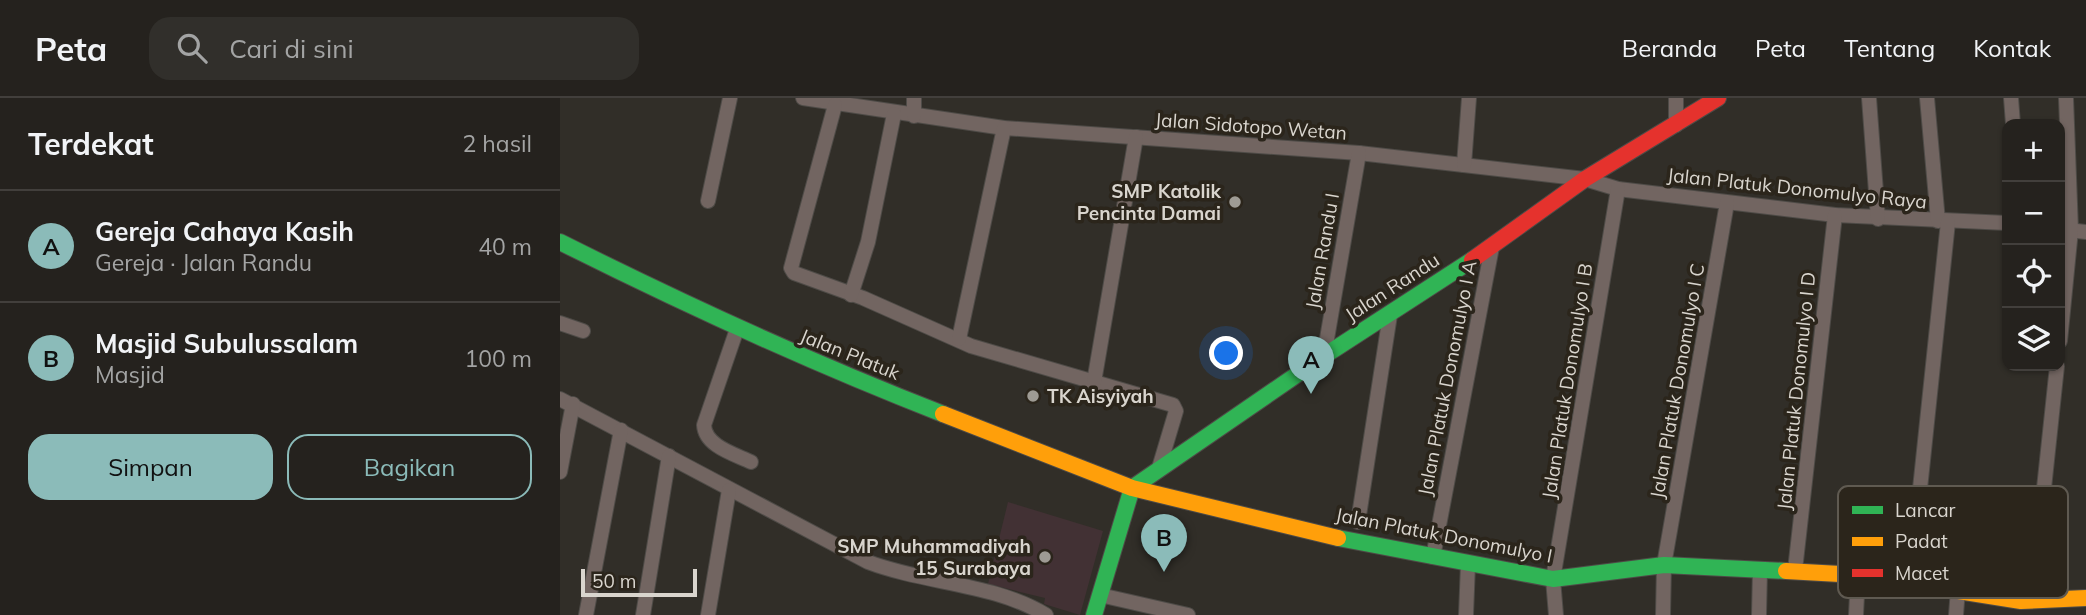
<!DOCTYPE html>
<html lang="id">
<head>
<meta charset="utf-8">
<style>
  :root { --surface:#25221e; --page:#312f2b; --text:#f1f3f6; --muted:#a3a4a4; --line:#423f3c; --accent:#8bbbb9 }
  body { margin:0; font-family:Mulish,sans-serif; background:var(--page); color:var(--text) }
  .controls { position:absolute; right:21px; top:21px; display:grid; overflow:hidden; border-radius:14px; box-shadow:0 2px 5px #0004 }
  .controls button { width:63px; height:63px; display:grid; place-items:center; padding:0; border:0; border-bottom:2px solid var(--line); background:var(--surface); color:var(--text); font:35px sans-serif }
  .scale { position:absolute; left:21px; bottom:18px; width:116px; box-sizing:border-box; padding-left:7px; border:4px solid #d9d5ce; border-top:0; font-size:19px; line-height:24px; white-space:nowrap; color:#d9d5ce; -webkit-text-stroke:5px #2b251b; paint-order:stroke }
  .you { position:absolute; left:667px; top:256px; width:24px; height:24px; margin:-18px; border:5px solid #fff; border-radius:50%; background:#1a73e8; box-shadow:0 0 0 10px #1a73e833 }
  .badge { display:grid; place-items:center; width:46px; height:46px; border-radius:50%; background:var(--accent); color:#111; font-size:23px; font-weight:700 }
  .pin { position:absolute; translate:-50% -58px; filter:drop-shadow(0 2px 4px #0008) }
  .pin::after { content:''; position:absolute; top:37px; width:24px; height:21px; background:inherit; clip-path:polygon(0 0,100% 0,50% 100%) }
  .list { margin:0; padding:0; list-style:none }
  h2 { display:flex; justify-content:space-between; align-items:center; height:91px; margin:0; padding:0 28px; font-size:30px }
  h2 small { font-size:23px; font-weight:400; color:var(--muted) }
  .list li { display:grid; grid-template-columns:46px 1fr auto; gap:21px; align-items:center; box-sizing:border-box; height:112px; padding:0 28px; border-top:2px solid var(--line) }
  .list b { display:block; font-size:26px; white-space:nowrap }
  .list p { margin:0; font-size:23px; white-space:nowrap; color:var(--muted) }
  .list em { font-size:23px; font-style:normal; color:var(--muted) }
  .actions { display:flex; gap:14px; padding:21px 28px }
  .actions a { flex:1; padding:16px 0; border:2px solid var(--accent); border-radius:21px; text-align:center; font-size:24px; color:var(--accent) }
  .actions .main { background:var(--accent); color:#111 }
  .icon { flex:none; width:38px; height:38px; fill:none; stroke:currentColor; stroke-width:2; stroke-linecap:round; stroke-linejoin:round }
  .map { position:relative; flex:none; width:1526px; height:517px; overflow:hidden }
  header { display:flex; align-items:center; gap:42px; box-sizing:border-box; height:98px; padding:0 35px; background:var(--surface); border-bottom:2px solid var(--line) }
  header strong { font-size:33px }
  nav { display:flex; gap:38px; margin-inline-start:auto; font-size:24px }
  .search { width:490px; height:63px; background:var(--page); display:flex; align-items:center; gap:18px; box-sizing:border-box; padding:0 24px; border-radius:21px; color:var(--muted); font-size:26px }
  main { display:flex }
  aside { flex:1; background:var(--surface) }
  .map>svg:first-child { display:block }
</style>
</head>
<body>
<header>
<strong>Peta</strong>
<div class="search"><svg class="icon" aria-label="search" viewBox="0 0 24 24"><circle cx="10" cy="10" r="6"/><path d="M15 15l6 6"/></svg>Cari di sini</div>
<nav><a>Beranda</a><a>Peta</a><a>Tentang</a><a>Kontak</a></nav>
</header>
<main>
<aside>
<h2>Terdekat<small>2 hasil</small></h2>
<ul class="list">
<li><span class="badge">A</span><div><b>Gereja Cahaya Kasih</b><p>Gereja · Jalan Randu</p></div><em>40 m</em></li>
<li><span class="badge">B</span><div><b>Masjid Subulussalam</b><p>Masjid</p></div><em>100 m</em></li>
</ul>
<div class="actions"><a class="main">Simpan</a><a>Bagikan</a></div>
</aside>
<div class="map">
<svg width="1526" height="517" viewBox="0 0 1526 517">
  <rect width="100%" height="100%" fill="#312e28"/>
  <polygon fill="#423134" points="448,404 543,433 520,517 484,506 485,500 428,486"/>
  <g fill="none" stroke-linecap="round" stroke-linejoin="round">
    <defs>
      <g id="street">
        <polyline points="243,0 444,30 799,55 1025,81 1058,91 1275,117 1447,125"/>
        <polyline points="354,0 354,18"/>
        <polyline points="1309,0 1318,121"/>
        <polyline points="1367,0 1378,123"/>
        <polyline points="1451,0 1453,26"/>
        <polyline points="275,7 231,170 234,175 303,200 411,248 613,307 616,313 599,370"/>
        <polyline points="1116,27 1116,0"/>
        <polyline points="904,67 909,0"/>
        <polyline points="148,103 170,0"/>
        <polyline points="1500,131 1526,134"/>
        <polyline points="291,197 308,144 334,16"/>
        <polyline points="0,225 23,233"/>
        <path d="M177 231 144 327C145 348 174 356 191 364"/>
        <polyline points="399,241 444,30"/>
        <polyline points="1500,243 1511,132 1506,0"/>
        <polyline points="764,258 799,55"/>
        <polyline points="534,284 576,39"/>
        <path d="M0 301 308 464C366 486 433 485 486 517"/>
        <polyline points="0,374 13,306"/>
        <polyline points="798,424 830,217"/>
        <polyline points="873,459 932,149"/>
        <polyline points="1235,472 1275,117"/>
        <polyline points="1350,486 1388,124"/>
        <polyline points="540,497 628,517"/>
        <polyline points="1472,503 1497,268"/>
        <polyline points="26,517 61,332"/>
        <polyline points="83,517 109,358"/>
        <polyline points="148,517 169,392"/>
        <polyline points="906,517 908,466"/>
        <polyline points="996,517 993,481 1058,91"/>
        <polyline points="1103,517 1104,467 1167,105"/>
        <polyline points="1199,517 1200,471"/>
        <polyline points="1296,517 1298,477"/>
        <polyline points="1396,517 1398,491"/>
      </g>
      <g id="fast">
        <path d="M0 144C126 207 252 265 383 316"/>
        <polyline points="778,440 993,481 1104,467 1226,473"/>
        <polyline points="534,517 572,390 764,258 912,162"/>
      </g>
      <g id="slow">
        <polyline points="383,316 572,390 778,440"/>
        <polyline points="1226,473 1298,477 1461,503 1526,500"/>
      </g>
      <polyline id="jam" points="912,162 1025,81 1158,0"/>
    </defs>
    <use href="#street" stroke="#4e4b47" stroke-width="16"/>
    <use href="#fast" stroke="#4e4b47" stroke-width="18"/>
    <use href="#slow" stroke="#4e4b47" stroke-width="18"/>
    <use href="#jam" stroke="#4e4b47" stroke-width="18"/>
    <use href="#street" stroke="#726561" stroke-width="14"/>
    <use href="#fast" stroke="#30b455" stroke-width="16"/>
    <use href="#slow" stroke="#ff9f0a" stroke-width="16"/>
    <use href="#jam" stroke="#e5322d" stroke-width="16"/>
  </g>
  <g fill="#9e9b94" stroke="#2b251b" stroke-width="2.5">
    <circle cx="675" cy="104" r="7"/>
    <circle cx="473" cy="298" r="7"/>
    <circle cx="485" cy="459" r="7"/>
  </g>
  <g text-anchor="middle" stroke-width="7" stroke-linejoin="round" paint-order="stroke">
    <g font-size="19" fill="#d9d5ce" stroke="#2b251b">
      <text transform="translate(691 28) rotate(4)" y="7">Jalan Sidotopo Wetan</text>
      <text transform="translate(1237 90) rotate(6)" y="7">Jalan Platuk Donomulyo Raya</text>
      <text transform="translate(762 153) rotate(-80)" y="7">Jalan Randu I</text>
      <text transform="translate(832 189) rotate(-33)" y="7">Jalan Randu</text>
      <text transform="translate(290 256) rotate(22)" y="7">Jalan Platuk</text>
      <text transform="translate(887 280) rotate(-79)" y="7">Jalan Platuk Donomulyo I A</text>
      <text transform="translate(1007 283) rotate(-81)" y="7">Jalan Platuk Donomulyo I B</text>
      <text transform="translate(1117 283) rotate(-80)" y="7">Jalan Platuk Donomulyo I C</text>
      <text transform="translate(1236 293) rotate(-84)" y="7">Jalan Platuk Donomulyo I D</text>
      <text transform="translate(884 437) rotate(11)" y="7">Jalan Platuk Donomulyo I</text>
    </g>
    <g font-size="19" font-weight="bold" fill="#d9d5ce" stroke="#2b251b" text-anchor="end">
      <text x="661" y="100">SMP Katolik<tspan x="661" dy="22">Pencinta Damai</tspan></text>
      <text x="487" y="305" text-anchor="start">TK Aisyiyah</text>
      <text x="471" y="455">SMP Muhammadiyah<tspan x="471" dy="22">15 Surabaya</tspan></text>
    </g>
  </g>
  <rect x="1278" y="388" width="230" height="112" rx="10" fill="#2b251b" stroke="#5f5a51" stroke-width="2"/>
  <rect x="1292" y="408" width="31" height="8" fill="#30b455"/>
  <rect x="1292" y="439" width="31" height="9" fill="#ff9f0a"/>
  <rect x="1292" y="471" width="31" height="8" fill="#e5322d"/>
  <g font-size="19" fill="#d9d5ce">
    <text x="1335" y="419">Lancar</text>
    <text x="1335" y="450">Padat</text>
    <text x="1335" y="482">Macet</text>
  </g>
</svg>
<div class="controls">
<button>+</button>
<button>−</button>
<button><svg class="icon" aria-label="locate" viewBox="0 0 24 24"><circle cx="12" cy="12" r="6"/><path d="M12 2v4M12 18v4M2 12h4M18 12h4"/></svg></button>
<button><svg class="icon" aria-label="layers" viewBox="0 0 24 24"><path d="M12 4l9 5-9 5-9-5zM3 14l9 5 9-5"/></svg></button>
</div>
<div class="scale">50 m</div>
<div class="you"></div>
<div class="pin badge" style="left:751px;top:296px">A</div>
<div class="pin badge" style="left:604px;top:474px">B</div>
</div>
</main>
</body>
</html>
